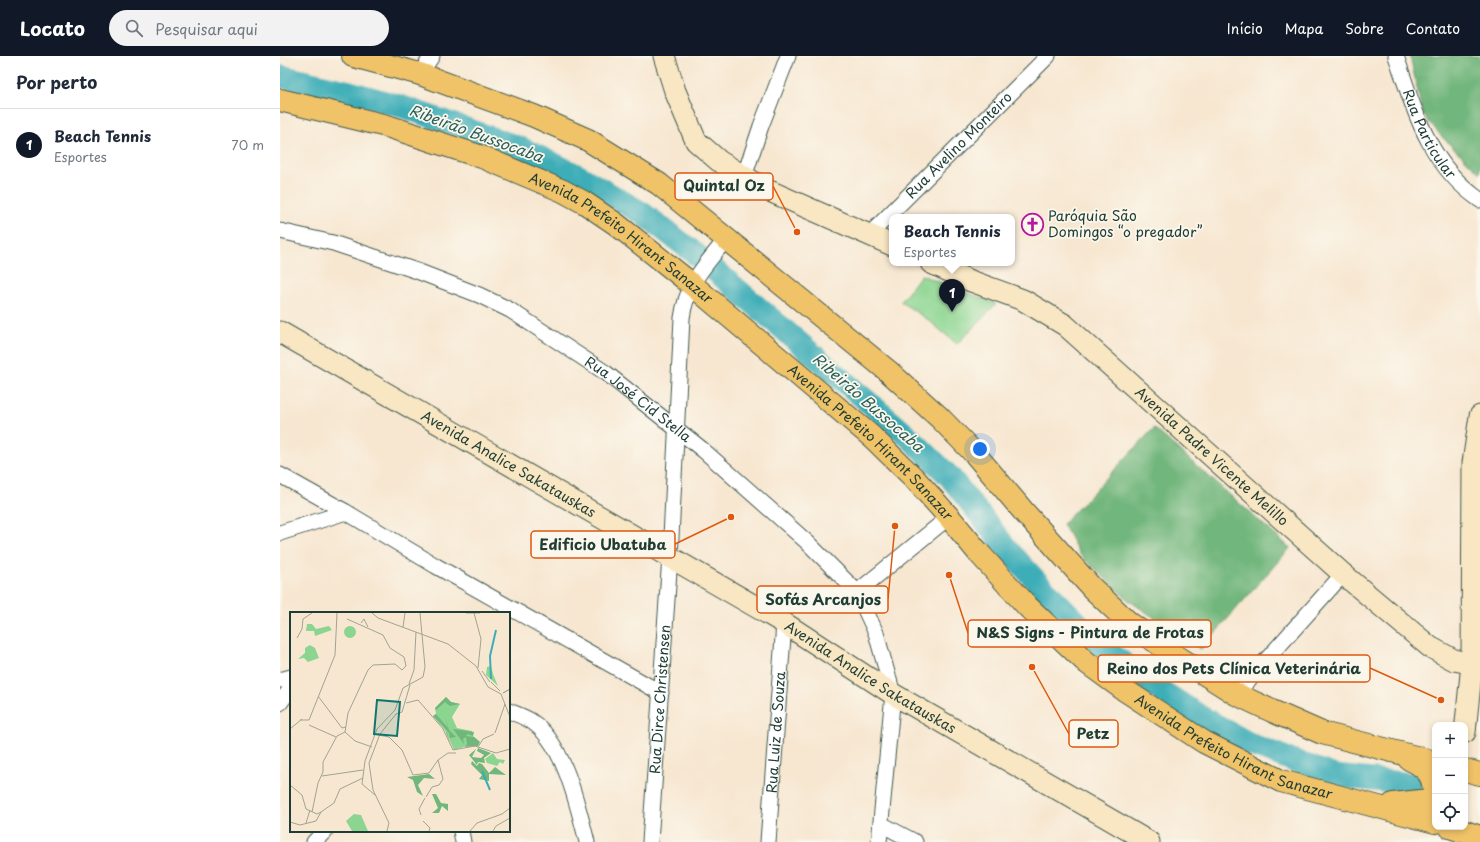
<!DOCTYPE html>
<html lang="pt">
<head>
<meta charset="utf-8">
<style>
  :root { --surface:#fff; --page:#f2f2f3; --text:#1f2937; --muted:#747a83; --line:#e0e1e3; --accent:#111827 }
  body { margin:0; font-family:"Playpen Sans",sans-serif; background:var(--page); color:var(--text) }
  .controls { position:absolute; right:12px; bottom:12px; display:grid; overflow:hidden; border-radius:8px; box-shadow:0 2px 6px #0003 }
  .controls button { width:36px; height:36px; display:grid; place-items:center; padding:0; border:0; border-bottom:1px solid var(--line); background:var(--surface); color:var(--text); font:20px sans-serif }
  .you { position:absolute; left:700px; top:393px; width:14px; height:14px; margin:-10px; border:3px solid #fff; border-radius:50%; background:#1a73e8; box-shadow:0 0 0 6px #1a73e833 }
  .badge { display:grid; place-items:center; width:26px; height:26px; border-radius:50%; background:var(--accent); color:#fff; font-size:13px; font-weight:700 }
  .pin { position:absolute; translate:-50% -33px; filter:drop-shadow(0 1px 2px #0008) }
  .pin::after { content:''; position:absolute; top:21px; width:14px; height:12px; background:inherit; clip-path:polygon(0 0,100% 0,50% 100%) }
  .popup { position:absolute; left:609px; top:158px; width:126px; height:52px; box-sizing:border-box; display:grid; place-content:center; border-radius:8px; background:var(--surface); filter:drop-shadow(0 1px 3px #0005); font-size:13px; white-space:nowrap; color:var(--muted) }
  .popup b { font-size:15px; color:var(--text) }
  .popup::after { content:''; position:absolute; left:50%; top:100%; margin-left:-8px; border:8px solid transparent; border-top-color:var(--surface) }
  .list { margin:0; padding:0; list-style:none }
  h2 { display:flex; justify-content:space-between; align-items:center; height:52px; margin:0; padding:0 16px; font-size:17px }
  h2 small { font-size:13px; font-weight:400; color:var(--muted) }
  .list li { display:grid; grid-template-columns:26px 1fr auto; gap:12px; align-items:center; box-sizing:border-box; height:72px; padding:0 16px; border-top:1px solid var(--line) }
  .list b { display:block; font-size:15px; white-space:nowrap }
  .list p { margin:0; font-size:13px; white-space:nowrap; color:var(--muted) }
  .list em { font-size:13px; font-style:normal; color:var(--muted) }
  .icon { flex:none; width:22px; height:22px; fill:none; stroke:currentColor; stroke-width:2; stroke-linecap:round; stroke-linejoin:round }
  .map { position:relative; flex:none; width:1200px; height:786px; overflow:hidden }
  header { display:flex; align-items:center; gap:24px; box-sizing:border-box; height:56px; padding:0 20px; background:var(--accent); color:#fff }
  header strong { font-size:19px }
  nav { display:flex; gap:22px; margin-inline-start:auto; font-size:14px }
  .search { width:280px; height:36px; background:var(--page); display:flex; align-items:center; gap:10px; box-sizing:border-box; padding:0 14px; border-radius:22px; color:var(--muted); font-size:15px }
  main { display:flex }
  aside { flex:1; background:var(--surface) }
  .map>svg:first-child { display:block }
</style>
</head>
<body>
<header>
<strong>Locato</strong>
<div class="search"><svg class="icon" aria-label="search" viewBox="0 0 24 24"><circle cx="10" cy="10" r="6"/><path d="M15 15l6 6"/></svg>Pesquisar aqui</div>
<nav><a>Início</a><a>Mapa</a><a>Sobre</a><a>Contato</a></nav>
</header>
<main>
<aside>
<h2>Por perto<small></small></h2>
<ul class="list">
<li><span class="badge">1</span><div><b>Beach Tennis</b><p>Esportes</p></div><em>70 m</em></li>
</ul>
</aside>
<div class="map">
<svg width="1200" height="786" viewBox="0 0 1200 786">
  <rect width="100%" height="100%" fill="#fbf7ec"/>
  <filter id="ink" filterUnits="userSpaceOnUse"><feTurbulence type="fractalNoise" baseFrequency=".025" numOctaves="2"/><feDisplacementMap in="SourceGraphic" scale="8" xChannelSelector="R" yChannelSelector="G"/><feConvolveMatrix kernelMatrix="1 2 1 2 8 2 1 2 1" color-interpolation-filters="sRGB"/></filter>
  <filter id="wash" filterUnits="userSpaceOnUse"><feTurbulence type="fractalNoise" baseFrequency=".012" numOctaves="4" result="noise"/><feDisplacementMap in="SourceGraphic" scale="16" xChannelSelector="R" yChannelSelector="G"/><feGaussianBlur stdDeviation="0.9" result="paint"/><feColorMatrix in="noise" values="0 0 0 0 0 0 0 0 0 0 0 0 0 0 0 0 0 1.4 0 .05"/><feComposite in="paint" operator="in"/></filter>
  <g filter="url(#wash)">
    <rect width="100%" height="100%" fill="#f7e7d1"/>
    <polygon fill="#8cd591" stroke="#568962" points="641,219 716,248 677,288 647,263 621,246"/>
    <g fill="#71b67b" stroke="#487a58">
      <polygon points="1130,0 1200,0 1200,117 1163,82 1143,59"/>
      <polygon points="874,372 1010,492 921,593 848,544 800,499 783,468"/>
    </g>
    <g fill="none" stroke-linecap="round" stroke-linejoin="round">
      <polyline stroke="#3cadb7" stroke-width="23" points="0,20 70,36 123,51 241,92 297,119 362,157 417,199 630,382 670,421 728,494 761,530 820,589 872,629 920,660 972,689 1020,707 1055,720 1132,728"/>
    </g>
  </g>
  <g filter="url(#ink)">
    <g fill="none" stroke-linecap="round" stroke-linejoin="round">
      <defs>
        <g id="street">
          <path id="s1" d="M1116 0C1135 56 1149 109 1200 144"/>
          <polyline points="140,18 152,0"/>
          <polyline points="464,121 481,70 508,0"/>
          <path id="s2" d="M0 175 53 187 137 215 199 239 230 254 326 317 423 394 527 486 577 536 596 577 613 638 599 786"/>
          <path id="s3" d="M589 179 768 0"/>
          <polyline points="0,419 66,456 156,510 381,637"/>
          <polyline points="0,477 66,456"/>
          <polyline points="577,536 669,461"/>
          <polyline points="0,624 11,621"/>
          <polyline points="956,638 1063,518"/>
          <polyline points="0,647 11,632"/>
          <path d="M229 655C236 658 245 661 251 665 284 686 298 751 307 786"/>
          <polyline points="601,768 635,786"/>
          <polyline points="181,775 183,786"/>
          <polyline points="34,786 45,775"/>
          <path id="s4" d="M370 786 390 501 402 262C407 226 425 210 446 183"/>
          <path id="s5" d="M488 786 504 567"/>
        </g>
        <g id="secondary">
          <polyline points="384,0 395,35 416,85 439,105 485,133 612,189"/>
          <path id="s6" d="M651 207 691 225 743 244 785 269 1063 518 1150 591 1174 604 1200 609"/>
          <path id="s7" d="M0 276 504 567 613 638 869 786"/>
          <polyline points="1185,676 1192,608 1193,407 1200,360"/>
        </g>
        <g id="primary">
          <polyline points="73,0 140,18 254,60 308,84 379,128 608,315 660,362 695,398 744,456 812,532 848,566 890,596 956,638 992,655 1042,677 1155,706"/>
          <path id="s8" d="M0 44 107 70 202 101 283 135 305 147 336 168 404 222 592 381 634 422 669 461 698 496 748 551 806 606 843 633 924 686 1001 725 1155 766"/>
          <polyline points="1185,714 1200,718"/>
          <path d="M1113 748 1149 744 1154 738C1154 719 1146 711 1129 703"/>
          <polyline points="1170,771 1200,781"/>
        </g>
      </defs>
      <use href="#street" stroke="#3f564c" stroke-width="17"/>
      <use href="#secondary" stroke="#3f564c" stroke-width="23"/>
      <use href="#primary" stroke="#3f564c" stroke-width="24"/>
      <use href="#street" stroke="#fff" stroke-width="15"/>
      <use href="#secondary" stroke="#f9e7c3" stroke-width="21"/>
      <use href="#primary" stroke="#f0c369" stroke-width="22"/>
    </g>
  </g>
  <defs>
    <symbol id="church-ring" viewBox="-11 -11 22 22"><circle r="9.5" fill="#fbf7ec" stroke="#b5179e" stroke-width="1.5"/><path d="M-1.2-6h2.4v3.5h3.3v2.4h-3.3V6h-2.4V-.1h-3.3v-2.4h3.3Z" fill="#b5179e"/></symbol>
  </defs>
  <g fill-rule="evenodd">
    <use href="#church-ring" x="740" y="156" width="25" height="25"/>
  </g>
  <g text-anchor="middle" stroke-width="3.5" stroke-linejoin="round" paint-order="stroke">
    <g font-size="14" fill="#1f3d34" stroke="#fbf7ec">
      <text dy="5" stroke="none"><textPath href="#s1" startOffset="85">Rua Particular</textPath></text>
      <text dy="5" stroke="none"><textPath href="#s3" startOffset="127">Rua Avelino Monteiro</textPath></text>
      <text dy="5" stroke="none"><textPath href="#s8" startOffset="372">Avenida Prefeito Hirant Sanazar</textPath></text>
      <text dy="5" stroke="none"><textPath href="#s2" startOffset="400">Rua José Cid Stella</textPath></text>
      <text dy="5" stroke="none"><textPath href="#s8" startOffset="696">Avenida Prefeito Hirant Sanazar</textPath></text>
      <text dy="5" stroke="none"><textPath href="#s6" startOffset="345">Avenida Padre Vicente Melillo</textPath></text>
      <text dy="5" stroke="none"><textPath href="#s7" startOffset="264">Avenida Analice Sakatauskas</textPath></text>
      <text dy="5" stroke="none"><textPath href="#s7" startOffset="684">Avenida Analice Sakatauskas</textPath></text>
      <text dy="5" stroke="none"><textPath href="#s4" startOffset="143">Rua Dirce Christensen</textPath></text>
      <text dy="5" stroke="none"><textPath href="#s5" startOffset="110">Rua Luiz de Souza</textPath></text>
      <text dy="5" stroke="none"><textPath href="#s8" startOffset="1176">Avenida Prefeito Hirant Sanazar</textPath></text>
    </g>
    <g font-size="14" fill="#1f3d34" stroke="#fbf7ec" text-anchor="start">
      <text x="768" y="165">Paróquia São<tspan x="768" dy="16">Domingos “o pregador”</tspan></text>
    </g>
    <g font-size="15" font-style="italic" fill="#285f5b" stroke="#fbf7ec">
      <text transform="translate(196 78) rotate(20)" y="5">Ribeirão Bussocaba</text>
      <text transform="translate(588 347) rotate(41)" y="5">Ribeirão Bussocaba</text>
    </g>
  </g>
  <g transform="translate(10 556)">
    <rect width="220" height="220" fill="#f7e7d1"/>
    <path d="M17 12H22L26 17 39 14 42 18 25 24 24 19H16ZM54 20a6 6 0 1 1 12 0a6 6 0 1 1-12 0ZM20 33 25 36 29 46 18 50 14 46 8 47 15 41V36ZM201 54 203 62 208 74 196 63 197 55ZM156 85 161 90 170 92 162 105 167 116 182 119 183 124 190 130 164 138 155 118 143 104 146 102 145 96ZM203 141 207 147 215 148 213 152 210 150 207 154 197 151 195 147ZM64 202 71 203 78 219H62L56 209Z" fill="#8cd591"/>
    <path d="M156 85 161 90 170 92 160 94 155 90 146 98 145 96ZM146 102 158 116 155 104 159 118 166 125 160 126 159 121 145 105 157 121 161 134 155 118 143 104ZM163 117 184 120 183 124 178 122 176 124 184 125 190 130 188 134 175 135 177 132 176 125 173 127 174 132ZM188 136 201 141 194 146 195 151 188 150 187 153 179 143 186 137 182 145 191 146 194 143 187 139ZM182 149 187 154 189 151 192 152 199 161 205 155 216 163 199 162V169L189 167 192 163 181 152ZM139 162 145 167 134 166 128 173 133 184 127 180 123 168 117 165ZM142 182H146L151 191 158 192V199L152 194 149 201H142L148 196Z" fill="#71b67b"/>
    <path fill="none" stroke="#3cadb7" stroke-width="2" d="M201 67 200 44 206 18M192 159 200 178"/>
    <path fill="none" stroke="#a1a392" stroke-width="1" d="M82 1 88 6 158 32 186 54 198 75 211 82 220 105M176 1H190M184 1 191 27 188 56M71 11 74 7 78 15M113 15 115 1M7 26 12 17 13 7 22 1M192 59 200 70M201 70 210 79M119 72 124 58 126 20M220 77 213 81 220 77M28 84 52 116 56 115M116 91 128 88 154 118M10 108H19L45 43 47 1M19 113 46 125M0 117 12 107M153 117 163 138 185 134 206 141 220 137M55 120 58 101 78 58 83 53 105 52 112 58 116 54 114 45 100 36 93 23 57 7M55 120 65 129 82 135M205 121 215 92M88 123 99 125 112 138 123 163 139 161 148 148 158 141H166M188 135 193 127 204 122M148 148 153 167M32 164 73 158M0 173 12 183 16 197 27 202 31 200M85 183 72 172 75 149 87 117 105 98 113 76 133 65 135 55 130 1M136 185 142 175 149 173 153 167M22 200 28 171 33 160V150L47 124 55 120M131 203 129 197 135 186M133 209 140 216 139 219M0 210 10 213 26 209 31 200 44 191 50 177 73 166M16 211 20 198M97 219 99 211 83 178 79 151 90 122 106 102 112 100 120 73M180 219 187 211 212 202 220 196M203 219 206 214 220 206"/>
    <path fill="#0f766e" fill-opacity="0.15" stroke="#0f766e" stroke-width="2" d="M87 88 110 90 107 124 84 122Z"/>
    <rect width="220" height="220" fill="none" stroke="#1f3d34" stroke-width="2"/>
  </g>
  <path fill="none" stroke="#de580e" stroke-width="1.5" d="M517 176L493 130M451 461L395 488M615 470L608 543M669 519L688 577M1161 644L1090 612M752 611L789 678"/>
  <g fill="#de580e" stroke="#fbf7ec" stroke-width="1.5">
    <circle cx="517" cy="176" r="4"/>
    <circle cx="451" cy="461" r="4"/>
    <circle cx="615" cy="470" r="4"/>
    <circle cx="669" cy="519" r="4"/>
    <circle cx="1161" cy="644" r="4"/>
    <circle cx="752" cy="611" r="4"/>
  </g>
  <g fill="#fbf7ec" stroke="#de580e" stroke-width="1.5">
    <rect x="395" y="117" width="98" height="27" rx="4"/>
    <rect x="251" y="475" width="144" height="27" rx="4"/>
    <rect x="477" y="530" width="131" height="27" rx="4"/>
    <rect x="688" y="564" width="243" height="27" rx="4"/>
    <rect x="818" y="599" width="272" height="27" rx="4"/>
    <rect x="789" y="664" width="49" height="27" rx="4"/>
  </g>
  <g font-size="15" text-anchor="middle" font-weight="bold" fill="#1f3d34">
    <text x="444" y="135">Quintal Oz</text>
    <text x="323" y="494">Edificio Ubatuba</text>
    <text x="543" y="549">Sofás Arcanjos</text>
    <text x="810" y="582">N&amp;S Signs - Pintura de Frotas</text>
    <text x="954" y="618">Reino dos Pets Clínica Veterinária</text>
    <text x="813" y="683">Petz</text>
  </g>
</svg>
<div class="controls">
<button>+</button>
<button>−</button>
<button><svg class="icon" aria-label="locate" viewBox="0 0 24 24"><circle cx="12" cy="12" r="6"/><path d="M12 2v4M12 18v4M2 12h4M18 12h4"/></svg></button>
</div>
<div class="you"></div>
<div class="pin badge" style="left:672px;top:256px">1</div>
<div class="popup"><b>Beach Tennis</b>Esportes</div>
</div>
</main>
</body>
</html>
